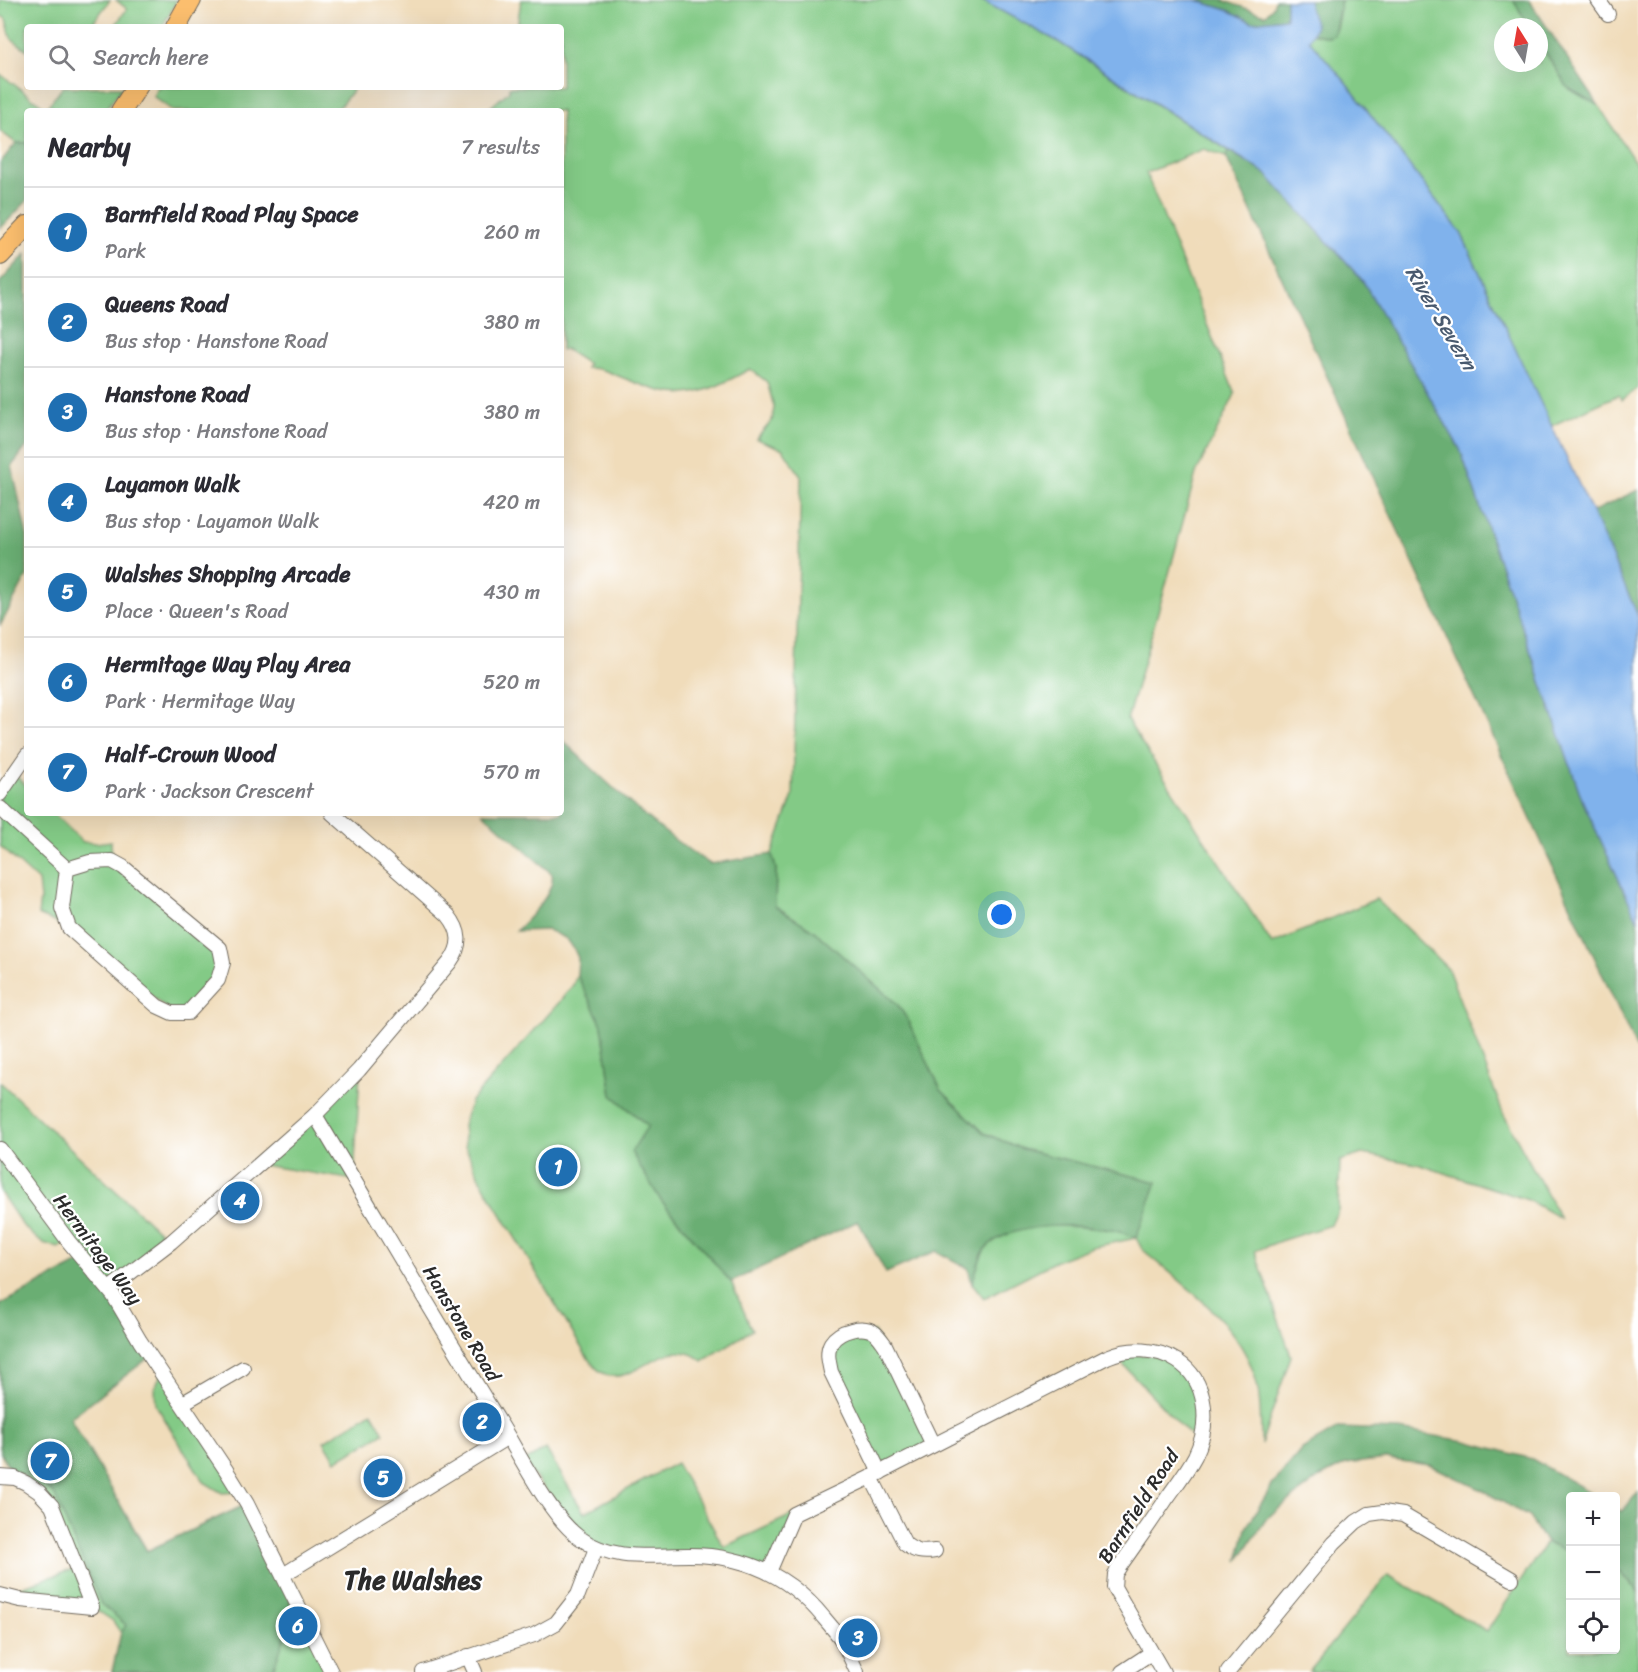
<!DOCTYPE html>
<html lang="en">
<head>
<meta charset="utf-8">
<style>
  :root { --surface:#fff; --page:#f2f2f3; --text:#2b2b33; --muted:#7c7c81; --line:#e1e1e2; --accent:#1f6fb2 }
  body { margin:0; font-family:Sriracha,sans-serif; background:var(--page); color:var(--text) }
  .controls { position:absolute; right:18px; bottom:18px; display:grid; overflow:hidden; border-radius:6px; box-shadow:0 6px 24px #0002 }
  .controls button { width:54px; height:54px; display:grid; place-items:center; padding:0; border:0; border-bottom:2px solid var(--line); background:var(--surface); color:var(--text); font:30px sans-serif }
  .compass { position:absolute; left:1494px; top:18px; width:54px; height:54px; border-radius:50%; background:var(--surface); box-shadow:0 6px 24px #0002; rotate:349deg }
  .you { position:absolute; left:1002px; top:915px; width:21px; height:21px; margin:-15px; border:4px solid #fff; border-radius:50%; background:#1a73e8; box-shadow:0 0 0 9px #1a73e833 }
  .badge { display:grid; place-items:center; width:39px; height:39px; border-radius:50%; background:var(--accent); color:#fff; font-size:20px; font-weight:700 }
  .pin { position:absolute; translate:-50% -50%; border:3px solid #fff; box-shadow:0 2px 6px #0006 }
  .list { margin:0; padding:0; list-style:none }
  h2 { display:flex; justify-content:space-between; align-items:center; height:78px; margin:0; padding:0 24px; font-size:26px }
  h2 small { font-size:20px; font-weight:400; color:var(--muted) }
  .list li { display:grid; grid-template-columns:39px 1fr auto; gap:18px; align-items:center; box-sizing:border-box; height:90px; padding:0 24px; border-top:2px solid var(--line) }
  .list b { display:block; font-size:22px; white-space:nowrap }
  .list p { margin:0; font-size:20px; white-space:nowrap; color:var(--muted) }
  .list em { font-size:20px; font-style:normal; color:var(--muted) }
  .icon { flex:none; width:33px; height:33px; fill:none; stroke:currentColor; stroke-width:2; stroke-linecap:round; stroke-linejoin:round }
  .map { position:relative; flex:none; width:1638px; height:1672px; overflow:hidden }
  .search { position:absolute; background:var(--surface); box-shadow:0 6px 24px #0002; left:24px; top:24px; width:540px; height:66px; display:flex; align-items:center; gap:15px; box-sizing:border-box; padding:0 21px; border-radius:6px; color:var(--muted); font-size:22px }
  .panel { position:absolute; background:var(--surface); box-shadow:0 6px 24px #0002; left:24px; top:108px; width:540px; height:708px; border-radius:6px }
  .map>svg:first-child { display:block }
</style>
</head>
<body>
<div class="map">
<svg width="1638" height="1672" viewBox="0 0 1638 1672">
  <rect width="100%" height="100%" fill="#fff"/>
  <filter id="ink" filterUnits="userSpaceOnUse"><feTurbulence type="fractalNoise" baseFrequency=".0167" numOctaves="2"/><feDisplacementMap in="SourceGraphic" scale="12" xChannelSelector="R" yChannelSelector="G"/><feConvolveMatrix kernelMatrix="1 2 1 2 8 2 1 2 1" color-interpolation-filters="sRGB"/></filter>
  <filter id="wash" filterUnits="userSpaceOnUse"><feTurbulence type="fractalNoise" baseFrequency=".008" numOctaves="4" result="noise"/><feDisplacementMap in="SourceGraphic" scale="24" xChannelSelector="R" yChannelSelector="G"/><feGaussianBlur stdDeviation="1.35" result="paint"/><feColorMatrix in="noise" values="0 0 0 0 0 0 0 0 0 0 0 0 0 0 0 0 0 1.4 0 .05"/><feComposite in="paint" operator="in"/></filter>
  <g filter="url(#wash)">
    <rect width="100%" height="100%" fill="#f0dcba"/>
    <g fill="#83ca86" stroke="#577a58" stroke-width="1.5">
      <polygon points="0,0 110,0 90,27 27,27 27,50 11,38 6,19 0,15"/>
      <polygon points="116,0 177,0 162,27 114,27 127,9"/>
      <path d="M521 0H981L1057 41 1229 151 1226 157 1204 149 1146 173 1235 394 1196 473 1170 570 1127 720 1272 944 1376 899 1448 969 1503 1113 1560 1218 1528 1200 1417 1164 1362 1154 1340 1161 1338 1210 1331 1225 1280 1241 1255 1251 1291 1356 1261 1445C1261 1426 1261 1408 1258 1389 1247 1328 1186 1287 1142 1249L1136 1238 1092 1247 1058 1260 984 1298 972 1283C976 1273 979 1256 986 1248 1015 1216 1084 1227 1122 1231L1157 1182 1022 1149 984 1133 941 1090 907 1019 898 1005 813 930 775 906 776 869 772 854 793 796 801 476 783 449 756 439 772 421 774 407 767 382 750 369C697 398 683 402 626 379 613 374 600 367 586 368L588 364 565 349 561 350V111H486L509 91V87H561V27H517Z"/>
      <polygon points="1341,0 1513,0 1530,27 1503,27 1503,63 1539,63 1539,42 1568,88 1599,106 1638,167 1638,388 1622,400 1618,395 1551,426 1461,233 1344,80 1309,40 1311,33 1329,37 1337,27"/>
      <polygon points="0,74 46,108 63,87 123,87 104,111 27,111 27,143 16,143 0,131"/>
      <polygon points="158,87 355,87 336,111 173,111 153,96"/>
      <polygon points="15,774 27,787 27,813 53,813 83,842 96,843 111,841 112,861 220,948 223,963 188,1013 172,1013 69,928 38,915 40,899 38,881 0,846 0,793"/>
      <path d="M577 975 602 1025 612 1095 648 1126 660 1199 731 1282 752 1330 703 1361C657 1325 624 1413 587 1357L480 1179 465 1146 463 1125 471 1101 556 1006 573 985Z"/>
      <polygon points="360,1071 354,1180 262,1165"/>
      <polygon points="0,1082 169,1241 109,1289 70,1418 147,1551 247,1504 331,1672 112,1672 121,1633 113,1621 92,1607 0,1594 77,1568 51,1506 11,1470 0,1453 0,1305 83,1261 69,1242 58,1248 41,1242 23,1226 0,1192"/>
      <polygon points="874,1332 933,1445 880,1473 831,1372 832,1342 843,1333"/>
      <polygon points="1113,1354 1166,1355 1201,1390 1199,1445"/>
      <polygon points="162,1372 240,1492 222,1493 204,1482 180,1444 156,1405 155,1387"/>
      <polygon points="372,1412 384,1433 336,1461 324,1441"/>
      <polygon points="546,1449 584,1513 676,1463 724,1547 794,1514 769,1572 747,1564 653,1557 588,1543 523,1462"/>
      <polygon points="1546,1543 1570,1552 1570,1650 1616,1650 1616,1569 1619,1571 1638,1592 1638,1672 1309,1672 1388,1575 1487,1631"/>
    </g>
    <g fill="#6aae73" stroke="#4a6c4f" stroke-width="1.5">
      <polygon points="1196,0 1222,0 1265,15 1273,7 1275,0 1286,0 1286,18 1252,22 1230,11"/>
      <polygon points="1309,0 1341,0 1334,35 1329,37 1311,33 1315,26 1309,7"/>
      <polygon points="1513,0 1529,0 1599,106 1568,88 1539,42 1539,27 1530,27"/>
      <polygon points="16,143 27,143 27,201 0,229 0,163"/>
      <polygon points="1229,151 1265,173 1363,281 1460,449 1583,802 1638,921 1638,1052 1226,157"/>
      <polygon points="26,254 27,446 12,466 27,536 27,576 0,626 0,282"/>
      <polygon points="1638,490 1638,616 1592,512"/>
      <path d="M561 739C610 785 653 828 710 864L772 854 776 869 775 906 813 930 898 1005 907 1019 941 1090 984 1133 1022 1149 1157 1182 1136 1238C1104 1222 1011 1218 985 1249 979 1257 976 1274 972 1283L968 1268 936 1251 886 1273 858 1221 731 1282 660 1199 631 1152 648 1126 612 1095 602 1025 577 975 578 958 574 949 567 939 548 930 516 931C528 919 556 892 552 874L483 813H561Z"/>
      <polygon points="83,1261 151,1356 70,1418 147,1551 247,1504 290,1596 290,1620 287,1632 272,1672 112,1672 121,1633 126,1625 101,1604 54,1494 36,1478 11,1470 0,1453 0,1305"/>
      <polygon points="1338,1428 1399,1430 1466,1441 1532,1459 1597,1496 1570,1496 1570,1552 1546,1543 1529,1517 1482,1490 1430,1465 1386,1459 1346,1464 1319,1478 1267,1518 1238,1561 1246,1528 1273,1484 1302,1449"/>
      <polygon points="1638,1492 1638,1592 1620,1571 1616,1569 1616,1508 1622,1512"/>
    </g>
    <polygon fill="#80b2ec" stroke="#566e8c" stroke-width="1.5" points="981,0 1196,0 1230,11 1252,22 1286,18 1286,0 1309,0 1309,7 1316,26 1309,40 1344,80 1461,233 1592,512 1638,616 1638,921 1583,802 1460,449 1363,281 1265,173 1057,41"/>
  </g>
  <g filter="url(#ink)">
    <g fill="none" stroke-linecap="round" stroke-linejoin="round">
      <defs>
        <g id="street">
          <polyline points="1598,0 1608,14"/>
          <polyline points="0,794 27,755"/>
          <polyline points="0,808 67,869"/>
          <polygon points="112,861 123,867 220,948 223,963 218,980 188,1013 172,1013 157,1006 69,928 62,908 67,869 90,862"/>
          <path d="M315 1115C377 1218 437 1321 500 1423 520 1455 550 1517 580 1538 613 1562 651 1555 689 1555 744 1555 790 1576 824 1618 830 1625 836 1632 841 1639 847 1650 852 1661 857 1672"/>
          <polyline points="0,1149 69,1242 113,1295 140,1341 226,1470 247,1504 331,1672"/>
          <path d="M109 1289 171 1242 315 1115 359 1070 450 962C462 945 461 931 448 915L332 813"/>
          <polyline points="183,1403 243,1368"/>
          <path d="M880 1473 831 1372C829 1362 826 1352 831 1343 839 1330 864 1324 875 1333 879 1336 882 1341 885 1345L933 1445"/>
          <polyline points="0,1477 15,1478 26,1483 39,1492 52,1506 92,1607 20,1600 0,1595"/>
          <path d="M871 1477 905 1544C915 1552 923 1553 935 1551"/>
          <path d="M769 1572 794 1514 871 1477 1107 1357C1130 1347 1156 1348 1177 1361 1209 1381 1210 1426 1195 1456 1187 1471 1177 1484 1167 1498 1152 1521 1136 1543 1120 1566L1115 1574 1114 1587 1163 1672"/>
          <polyline points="283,1575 508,1437"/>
          <polyline points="468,1656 475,1672"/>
          <polyline points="423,1672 534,1635 556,1623 578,1595 596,1548"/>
          <polyline points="1122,1672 1151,1653"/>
          <polyline points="1228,1672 1334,1543 1356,1522 1369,1514 1383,1512 1403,1515 1512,1579"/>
        </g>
        <g id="primary">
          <polyline points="176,27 191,0"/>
          <polyline points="121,111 137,87"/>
          <polyline points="0,255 27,226"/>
        </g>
      </defs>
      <use href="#street" stroke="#70695d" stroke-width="16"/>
      <use href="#primary" stroke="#70695d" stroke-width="22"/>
      <use href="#street" stroke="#fff" stroke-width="14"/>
      <use href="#primary" stroke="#fbbe6e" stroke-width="20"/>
    </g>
  </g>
  <g text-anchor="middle" stroke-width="4.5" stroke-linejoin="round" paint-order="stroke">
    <g font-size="20" fill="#2b2b2b" stroke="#fff">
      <text transform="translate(98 1249) rotate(53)" y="7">Hermitage Way</text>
      <text transform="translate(462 1323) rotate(59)" y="7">Hanstone Road</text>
      <text transform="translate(1138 1506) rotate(-57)" y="7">Barnfield Road</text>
    </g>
    <g font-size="21" font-style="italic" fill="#495a6f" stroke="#fff">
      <text transform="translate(1441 318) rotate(59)" y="7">River Severn</text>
    </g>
    <g font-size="26" font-weight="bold" fill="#2b2b2b" stroke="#fff">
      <text x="413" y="1589">The Walshes</text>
    </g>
  </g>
</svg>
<div class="controls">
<button>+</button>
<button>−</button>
<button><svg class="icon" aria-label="locate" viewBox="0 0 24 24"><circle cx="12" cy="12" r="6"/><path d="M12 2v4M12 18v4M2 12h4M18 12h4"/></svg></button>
</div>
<svg class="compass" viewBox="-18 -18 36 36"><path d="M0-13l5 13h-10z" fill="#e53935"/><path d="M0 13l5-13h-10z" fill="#7c7c81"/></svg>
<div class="you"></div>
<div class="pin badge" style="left:558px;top:1167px">1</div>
<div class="pin badge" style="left:482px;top:1422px">2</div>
<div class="pin badge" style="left:858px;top:1638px">3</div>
<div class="pin badge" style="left:240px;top:1201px">4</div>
<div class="pin badge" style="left:383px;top:1478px">5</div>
<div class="pin badge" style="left:298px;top:1626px">6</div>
<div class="pin badge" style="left:50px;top:1461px">7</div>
<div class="search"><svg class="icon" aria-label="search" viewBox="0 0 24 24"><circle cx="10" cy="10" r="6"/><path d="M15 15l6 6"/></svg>Search here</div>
<section class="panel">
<h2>Nearby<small>7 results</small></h2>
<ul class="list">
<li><span class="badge">1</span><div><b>Barnfield Road Play Space</b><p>Park</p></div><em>260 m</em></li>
<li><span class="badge">2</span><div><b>Queens Road</b><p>Bus stop · Hanstone Road</p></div><em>380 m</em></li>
<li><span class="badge">3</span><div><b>Hanstone Road</b><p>Bus stop · Hanstone Road</p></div><em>380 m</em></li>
<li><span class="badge">4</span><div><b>Layamon Walk</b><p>Bus stop · Layamon Walk</p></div><em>420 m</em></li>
<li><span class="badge">5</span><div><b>Walshes Shopping Arcade</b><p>Place · Queen's Road</p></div><em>430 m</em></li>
<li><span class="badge">6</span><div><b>Hermitage Way Play Area</b><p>Park · Hermitage Way</p></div><em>520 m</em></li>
<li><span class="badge">7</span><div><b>Half-Crown Wood</b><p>Park · Jackson Crescent</p></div><em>570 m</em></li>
</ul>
</section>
</div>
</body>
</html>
